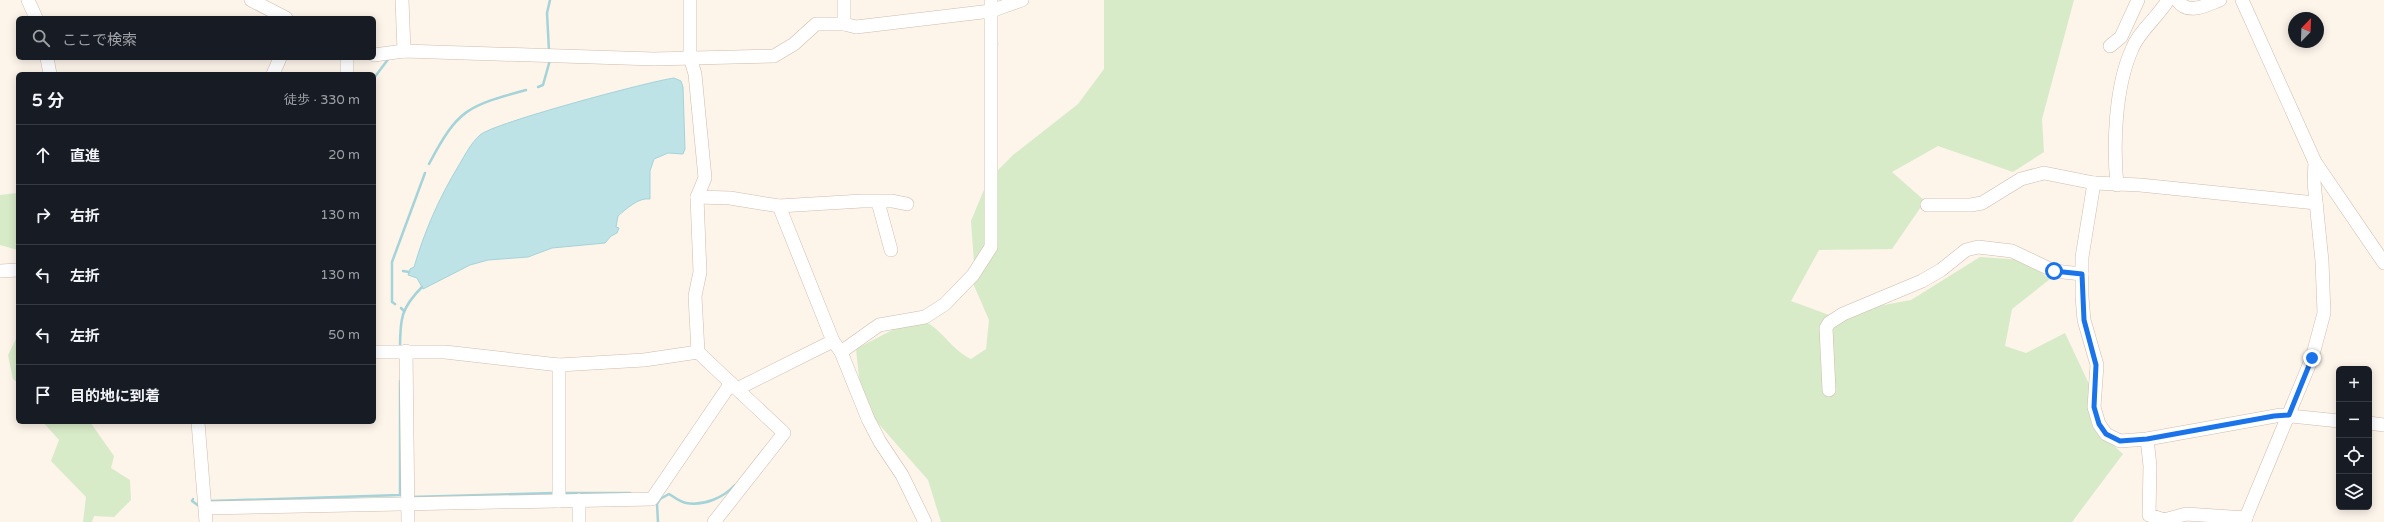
<!DOCTYPE html>
<html lang="ja">
<head>
<meta charset="utf-8">
<style>
  :root { --surface:#171b24; --page:#242831; --text:#f1f3f6; --muted:#9ea1a6; --line:#363941 }
  body { margin:0; font-family:"Varela Round","Noto Sans JP",sans-serif; background:var(--page); color:var(--text) }
  .controls { position:absolute; right:12px; bottom:12px; display:grid; overflow:hidden; border-radius:6px; box-shadow:0 2px 10px #0003 }
  .controls button { width:36px; height:36px; display:grid; place-items:center; padding:0; border:0; border-bottom:1px solid var(--line); background:var(--surface); color:var(--text); font:20px sans-serif }
  .compass { position:absolute; left:2288px; top:12px; width:36px; height:36px; border-radius:50%; background:var(--surface); box-shadow:0 2px 10px #0003; rotate:23deg }
  .stop { position:absolute; width:12px; height:12px; margin:-9px; border:3px solid #1a73e8; border-radius:50%; background:#fff }
  .stop.end { background:#1a73e8; border-color:#fff; box-shadow:0 1px 4px #0008 }
  .list { margin:0; padding:0; list-style:none }
  h2 { display:flex; justify-content:space-between; align-items:center; height:52px; margin:0; padding:0 16px; font-size:17px }
  h2 small { font-size:13px; font-weight:400; color:var(--muted) }
  .list li { display:grid; grid-template-columns:26px 1fr auto; gap:12px; align-items:center; box-sizing:border-box; height:60px; padding:0 16px; border-top:1px solid var(--line) }
  .list b { display:block; font-size:15px; white-space:nowrap }
  .list em { font-size:13px; font-style:normal; color:var(--muted) }
  .icon { flex:none; width:22px; height:22px; fill:none; stroke:currentColor; stroke-width:2; stroke-linecap:round; stroke-linejoin:round }
  .map { position:relative; flex:none; width:2384px; height:522px; overflow:hidden }
  .search { position:absolute; background:var(--surface); box-shadow:0 2px 10px #0003; left:16px; top:16px; width:360px; height:44px; display:flex; align-items:center; gap:10px; box-sizing:border-box; padding:0 14px; border-radius:6px; color:var(--muted); font-size:15px }
  .panel { position:absolute; background:var(--surface); box-shadow:0 2px 10px #0003; left:16px; top:72px; width:360px; height:352px; border-radius:6px }
  .map>svg:first-child { display:block }
</style>
</head>
<body>
<div class="map">
<svg width="2384" height="522" viewBox="0 0 2384 522">
  <rect width="100%" height="100%" fill="#fdf4ea"/>
  <g fill="#d8ebc8">
    <path d="M1104 0H2074L2042 119 2044 152 2013 172 1938 146 1892 172 1925 201 1892 249 1819 250 1791 301 1829 315 1911 300 1980 257 2023 260 2050 279 2012 309 2005 346 2026 353 2065 333 2089 384 2092 426 2123 454 2072 522H941L928 480 862 405 856 349 898 327 926 322C944 332 952 350 971 359L986 349 989 320 972 281 974 263 971 221 988 180 1013 155 1078 104 1104 69Z"/>
    <polygon points="17,193 18,194 18,250 0,245 0,195"/>
    <polygon points="18,335 18,383 13,379 8,355"/>
    <polygon points="43,422 90,422 114,456 111,468 130,480 131,500 114,517 94,516 92,522 83,522 86,497 51,461 59,440"/>
  </g>
  <path fill="#bee3e7" stroke="#a4d3d9" d="M674 78 681 81 683 87 685 149 683 154 668 153 654 159 650 171V199C639 197 626 209 618 216L616 227 619 228 617 233 611 236 605 243 552 248 528 257 488 260 470 265 423 289 417 278 408 275 410 269 414 267C425 230 439 198 459 165 465 155 471 143 480 135 493 123 651 81 674 78Z"/>
  <g fill="none" stroke-linecap="round" stroke-linejoin="round">
    <g stroke="#a4d3d9" stroke-width="2.5">
      <polyline points="549,51 547,13 550,0"/>
      <polyline points="996,55 997,43"/>
      <polyline points="374,78 389,58"/>
      <polyline points="538,87 543,85 550,60"/>
      <path d="M429 164C458 109 467 106 526 90"/>
      <polyline points="403,271 409,272"/>
      <polyline points="395,304 392,302 392,262 425,173"/>
      <polyline points="401,308 404,311"/>
      <path d="M400 348C400 319 401 308 422 287"/>
      <polyline points="563,493 630,493"/>
      <polyline points="411,497 554,493"/>
      <path d="M658 498 660 499 669 494C674 497 680 502 686 503 704 506 723 498 735 485"/>
      <polyline points="193,499 192,501 199,506"/>
      <polyline points="208,503 211,501 400,495 400,381"/>
      <polyline points="658,522 657,504 660,499"/>
    </g>
    <defs>
      <g id="minor">
        <polyline points="28,0 36,18"/>
        <polyline points="251,0 286,18"/>
        <polyline points="402,0 404,51"/>
        <polyline points="690,0 690,57 695,74 705,178 697,197 700,272 695,296 698,352 737,389 833,341 841,352 879,325 925,317 945,304 973,275 991,247 991,0"/>
        <path d="M2177 0C2188 16 2206 5 2220 0"/>
        <polyline points="2242,0 2315,162 2384,263"/>
        <polyline points="844,24 844,0"/>
        <polyline points="2110,46 2121,37 2138,0"/>
        <polyline points="374,55 404,51 654,59 774,56 794,44 816,24 844,24 856,27 991,11 1022,0"/>
        <polyline points="47,58 50,74"/>
        <polyline points="347,58 347,74"/>
        <polyline points="273,74 280,58"/>
        <polyline points="2094,183 2082,257 2082,297 2084,320 2097,365 2094,407 2099,424 2106,434 2120,441 2147,439 2281,415 2339,421"/>
        <path d="M2117 185C2113 145 2115 87 2132 49 2139 31 2158 17 2168 0"/>
        <polyline points="697,197 730,198 779,206 862,201 892,201 907,204"/>
        <polyline points="878,202 891,250"/>
        <polyline points="1927,205 1971,205 1982,203 2021,179 2044,173 2094,183 2140,185 2316,203"/>
        <polyline points="779,206 833,341"/>
        <polyline points="0,271 18,270"/>
        <polyline points="406,351 408,522"/>
        <polyline points="374,352 445,352 559,365 644,360 698,352"/>
        <polyline points="841,352 868,419 880,442 902,475 925,522"/>
        <polyline points="559,365 559,501"/>
        <polyline points="1829,390 1826,328 1829,323 1843,314 1922,281 1941,270 1966,250 1978,247 2012,251 2054,271 2082,274"/>
        <polyline points="198,422 206,522"/>
        <polyline points="2369,423 2384,425"/>
        <polyline points="2147,439 2150,466 2149,515 2164,520 2186,514 2246,518"/>
        <polyline points="579,500 579,522"/>
        <polyline points="206,508 652,499 731,383"/>
        <polyline points="714,522 784,433 737,389"/>
        <polyline points="2244,522 2312,358 2324,313 2322,261 2314,182 2315,162"/>
      </g>
    </defs>
    <use href="#minor" stroke="#cfbcaf" stroke-width="14"/>
    <use href="#minor" stroke="#fff" stroke-width="13"/>
  </g>
  <g fill="none" stroke-linecap="round" stroke-linejoin="round">
    <polyline stroke="#1a73e8" stroke-width="5" points="2054,271 2082,274 2084,320 2096,365 2094,407 2099,424 2106,434 2120,441 2147,439 2274,416 2289,415 2312,358"/>
  </g>
</svg>
<div class="controls">
<button>+</button>
<button>−</button>
<button><svg class="icon" aria-label="locate" viewBox="0 0 24 24"><circle cx="12" cy="12" r="6"/><path d="M12 2v4M12 18v4M2 12h4M18 12h4"/></svg></button>
<button><svg class="icon" aria-label="layers" viewBox="0 0 24 24"><path d="M12 4l9 5-9 5-9-5zM3 14l9 5 9-5"/></svg></button>
</div>
<svg class="compass" viewBox="-18 -18 36 36"><path d="M0-13l5 13h-10z" fill="#e53935"/><path d="M0 13l5-13h-10z" fill="#9ea1a6"/></svg>
<div class="stop" style="left:2054px;top:271px"></div>
<div class="stop end" style="left:2312px;top:358px"></div>
<div class="search"><svg class="icon" aria-label="search" viewBox="0 0 24 24"><circle cx="10" cy="10" r="6"/><path d="M15 15l6 6"/></svg>ここで検索</div>
<section class="panel">
<h2>5 分<small>徒歩 · 330 m</small></h2>
<ul class="list">
<li><svg class="icon" aria-label="ahead" viewBox="0 0 24 24"><path d="M12 20V5M6 11l6-6 6 6"/></svg><div><b>直進</b></div><em>20 m</em></li>
<li><svg class="icon" aria-label="right" viewBox="0 0 24 24"><path d="M7 20v-9h11M14 6l5 5-5 5"/></svg><div><b>右折</b></div><em>130 m</em></li>
<li><svg class="icon" aria-label="left" viewBox="0 0 24 24"><path d="M17 20v-9H6M10 6l-5 5 5 5"/></svg><div><b>左折</b></div><em>130 m</em></li>
<li><svg class="icon" aria-label="left" viewBox="0 0 24 24"><path d="M17 20v-9H6M10 6l-5 5 5 5"/></svg><div><b>左折</b></div><em>50 m</em></li>
<li><svg class="icon" aria-label="arrive" viewBox="0 0 24 24"><path d="M6 21V4h12l-3 4 3 4H6"/></svg><div><b>目的地に到着</b></div></li>
</ul>
</section>
</div>
</body>
</html>
